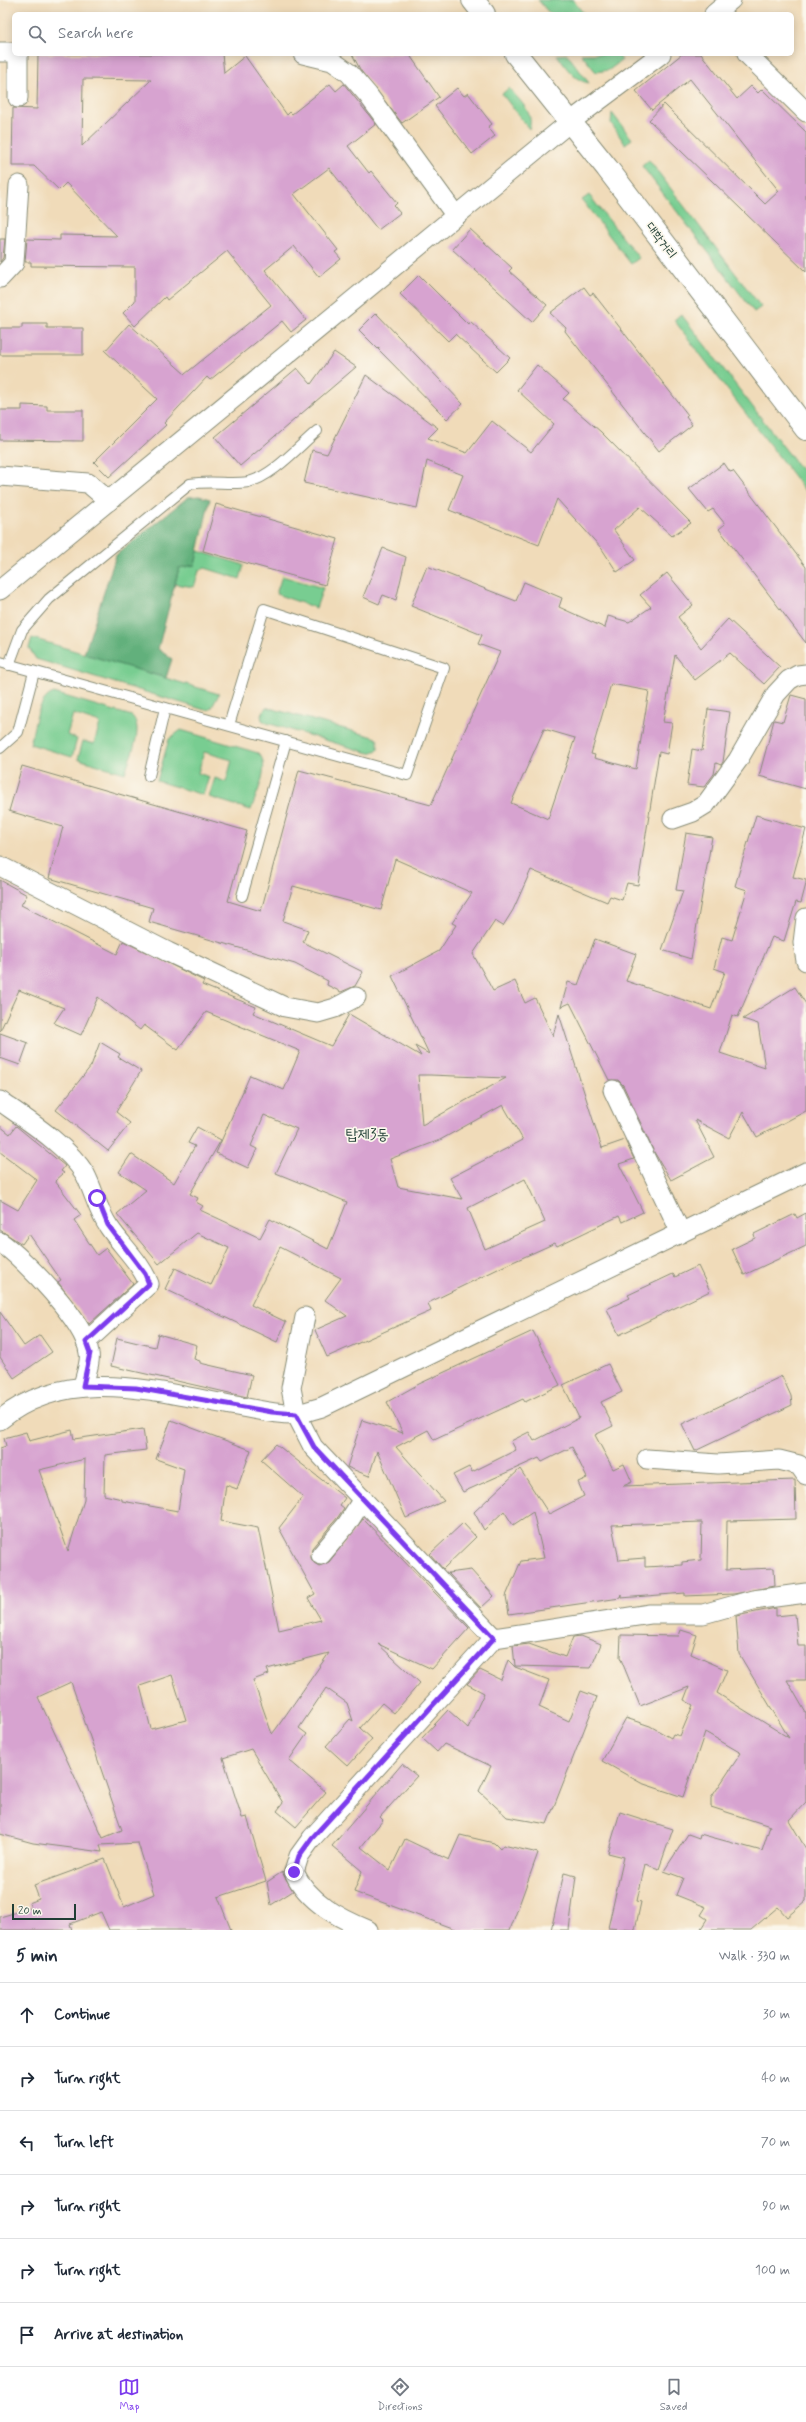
<!DOCTYPE html>
<html lang="en">
<head>
<meta charset="utf-8">
<style>
  :root { --surface:#fff; --page:#f2f2f3; --text:#1f2937; --muted:#747a83; --line:#e0e1e3; --accent:#7c3aed }
  body { margin:0; font-family:Mynerve,"Poor Story",sans-serif; background:var(--page); color:var(--text) }
  .scale { position:absolute; left:12px; bottom:10px; width:64px; box-sizing:border-box; padding-left:4px; border:2px solid #1f3d34; border-top:0; font-size:11px; line-height:14px; white-space:nowrap; color:#1f3d34; -webkit-text-stroke:3px #fbf7ec; paint-order:stroke }
  .stop { position:absolute; width:12px; height:12px; margin:-9px; border:3px solid #7c3aed; border-radius:50%; background:#fff }
  .stop.end { background:#7c3aed; border-color:#fff; box-shadow:0 1px 4px #0008 }
  .list { margin:0; padding:0; list-style:none }
  h2 { display:flex; justify-content:space-between; align-items:center; height:52px; margin:0; padding:0 16px; font-size:17px }
  h2 small { font-size:13px; font-weight:400; color:var(--muted) }
  .list li { display:grid; grid-template-columns:26px 1fr auto; gap:12px; align-items:center; box-sizing:border-box; height:64px; padding:0 16px; border-top:1px solid var(--line) }
  .list b { display:block; font-size:15px; white-space:nowrap }
  .list em { font-size:13px; font-style:normal; color:var(--muted) }
  .icon { flex:none; width:22px; height:22px; fill:none; stroke:currentColor; stroke-width:2; stroke-linecap:round; stroke-linejoin:round }
  .map { position:relative; flex:none; width:806px; height:1930px; overflow:hidden }
  .search { position:absolute; background:var(--surface); box-shadow:0 2px 10px #0003; left:12px; right:12px; top:12px; height:44px; display:flex; align-items:center; gap:10px; box-sizing:border-box; padding:0 14px; border-radius:6px; color:var(--muted); font-size:15px }
  .sheet { height:436px; background:var(--surface) }
  nav { display:flex; justify-content:space-around; align-items:center; box-sizing:border-box; height:56px; border-top:1px solid var(--line); background:var(--surface); font-size:11px; color:var(--muted) }
  nav a { display:grid; justify-items:center; gap:2px }
  nav .on { color:var(--accent) }
  .map>svg:first-child { display:block }
</style>
</head>
<body>
<div class="map">
<svg width="806" height="1930" viewBox="0 0 806 1930">
  <rect width="100%" height="100%" fill="#fbf7ec"/>
  <filter id="ink" filterUnits="userSpaceOnUse"><feTurbulence type="fractalNoise" baseFrequency=".025" numOctaves="2"/><feDisplacementMap in="SourceGraphic" scale="8" xChannelSelector="R" yChannelSelector="G"/><feConvolveMatrix kernelMatrix="1 2 1 2 8 2 1 2 1" color-interpolation-filters="sRGB"/></filter>
  <filter id="wash" filterUnits="userSpaceOnUse"><feTurbulence type="fractalNoise" baseFrequency=".012" numOctaves="4" result="noise"/><feDisplacementMap in="SourceGraphic" scale="16" xChannelSelector="R" yChannelSelector="G"/><feGaussianBlur stdDeviation="0.9" result="paint"/><feColorMatrix in="noise" values="0 0 0 0 0 0 0 0 0 0 0 0 0 0 0 0 0 1.4 0 .05"/><feComposite in="paint" operator="in"/></filter>
  <g filter="url(#wash)">
    <rect width="100%" height="100%" fill="#f0dbb9"/>
    <g fill="#78cd91" stroke="#4c8562">
      <polygon points="538,0 573,0 584,14 550,14"/>
      <path d="M567 54 589 83C574 81 566 67 557 55Z"/>
      <polygon points="581,54 617,54 622,60 609,70 596,72"/>
      <path d="M509 88C519 100 535 113 529 129L502 94Z"/>
      <polygon points="612,113 632,139 625,144 611,123"/>
      <polygon points="649,160 761,307 754,312 642,166"/>
      <polygon points="589,195 639,258 631,264 582,200"/>
      <polygon points="681,314 806,476 806,492 674,320"/>
      <polygon points="198,551 244,565 240,579 205,568 199,571 194,587 175,584 179,568 195,565"/>
      <polygon points="282,576 323,588 316,608 276,594"/>
      <polygon points="32,638 219,694 211,709 205,710 36,659 29,648"/>
      <path d="M54 693 132 716C145 729 129 758 125 773L78 759 83 741 94 744 100 723 73 714 67 735 77 739 72 757 30 744C34 729 37 698 54 693Z"/>
      <polygon points="266,707 374,737 378,740 378,750 369,753 267,723 262,720 261,715"/>
      <path d="M181 730 258 753C272 765 256 794 251 810L209 797 215 778 226 782 232 760 204 752 198 773 209 777 203 795 157 781 169 739Z"/>
    </g>
    <polygon fill="#62b07b" stroke="#407658" points="199,496 210,499 195,565 179,568 158,649 172,659 166,678 84,654 116,555 188,497"/>
    <g id="blocks">
      <g fill="#d7a3d0" fill-rule="evenodd">
        <path d="M38 54H222L224 73 245 56 287 115 290 112 292 114 330 84 336 91 344 84 376 124 348 146 369 173 371 171 397 203 394 206 400 213 378 230 329 168 294 194 338 250 335 252 341 259 319 277 294 246 265 270 306 320 291 332 282 321 210 380 207 377 164 423 166 425 109 477 94 462 157 399 105 351 129 324 185 374 271 305 227 251 167 300 165 297 135 326 123 313 135 301V267L31 266V262H25L27 239 60 240V235L117 236 66 183 59 190 34 166H12L13 108 37 109ZM83 79 151 80 82 146Z"/>
        <polygon points="352,54 409,54 439,97 402,123 361,71"/>
        <polygon points="682,54 701,54 737,99 751,86 758,93 762,89 806,132 806,272 649,120 664,104 765,204 779,191 690,79 652,110 636,91"/>
        <polygon points="457,88 464,96 468,93 492,124 488,127 495,136 472,154 435,106"/>
        <polygon points="470,229 512,268 509,271 547,305 532,322 452,249"/>
        <polygon points="0,239 5,239 3,258 0,262"/>
        <polygon points="419,275 468,324 470,321 510,358 496,372 455,334 448,341 400,294"/>
        <polygon points="584,287 590,295 593,293 688,415 686,417 692,425 659,451 565,331 566,328 550,313"/>
        <polygon points="376,313 463,404 447,419 378,349 379,347 378,349 359,330"/>
        <polygon points="22,324 47,324 47,328 83,328 83,355 0,355 0,328 22,328"/>
        <polygon points="334,352 356,367 240,466 215,437 297,368 311,384"/>
        <polygon points="537,365 569,393 563,399 601,432 691,523 672,536 640,507 614,530 635,560 617,572 602,549 557,499 539,545 449,510 463,475 427,461 417,508 304,483 312,450 327,454 366,375 438,428 428,438 467,453 492,421 531,452 554,424 517,390"/>
        <polygon points="22,405 47,406 47,410 83,410 83,441 0,440 0,410 22,410"/>
        <polygon points="724,463 730,472 733,471 806,567 806,643 719,529 725,524 713,509 708,512 689,489"/>
        <polygon points="216,504 338,539 325,585 203,551"/>
        <polygon points="383,548 406,557 396,600 383,595 379,604 363,597"/>
        <path d="M427 566 516 601 524 582 562 598 559 607 605 628 608 616 629 622 651 607 640 595 667 573 693 605 678 617 701 648 728 619 780 667 764 684 730 653 695 680 675 655 663 722 672 723 667 754 659 752 638 885 627 883 622 900 610 896 607 902 531 870 513 910 503 926 495 921 473 954 493 991 515 981 525 1003 535 998 553 1036 559 1014 602 1148 625 1140 634 1159 619 1164 643 1212 622 1222 619 1216 557 1246 555 1243 504 1266 428 1303 431 1311 327 1357 315 1330 347 1316 325 1300 341 1278 280 1247 251 1305 286 1322 277 1342 165 1289 175 1268 211 1285 229 1248 197 1233 159 1264 117 1214 146 1190 119 1172 131 1154 174 1183 195 1146 188 1143 197 1127 221 1140 190 1194 198 1198 196 1202 203 1206 200 1210 260 1238 270 1219 328 1249 347 1202 276 1173 297 1129 264 1115 251 1146 257 1149 248 1168 216 1153 250 1075 284 1090 300 1051 206 1012 178 1050 144 1025 140 1030 98 997 81 1035 54 1023 64 1008 19 990 0 1031V880L27 895 21 905 117 954 123 941 204 981 202 985 256 1007 253 1013 331 1046 349 1014 421 1056 415 1046 429 1054 392 976 439 951 456 925 452 923 472 893 395 859 381 910 293 886 283 921 308 930 303 942 363 972 355 986 341 992 327 985 328 981 295 964 149 922 153 908 49 878 63 827 9 811 22 766 247 831 228 901 261 911 299 770 431 805 500 652 478 644 482 635 411 606ZM611 684 649 691 636 769 594 758 595 755 591 754ZM544 729 575 738 548 819 511 803ZM418 1075H430L506 1078 422 1125ZM503 1105 523 1140 450 1178 462 1199 398 1187 390 1159 440 1140ZM525 1179 545 1222 485 1249 468 1208Z"/>
        <polygon points="791,695 806,699 806,789 759,776 774,720 783,722"/>
        <polygon points="708,709 730,712 723,762 721,765 716,763 714,774 704,787 687,785 692,749 702,751"/>
        <polygon points="756,815 806,829 793,877 806,880 806,884 801,903 796,902 784,941 772,937 738,1017 732,1015 720,1053 765,1068 758,1024 743,1019 795,987 806,1004 806,1111 757,1137 743,1112 729,1138 695,1120 714,1157 671,1180 654,1152 623,1085 618,1080 609,1080 570,1003 561,1007 568,982 578,985 595,939 636,954 626,981 711,1009 725,972 714,968 722,937 732,940 747,890 735,886"/>
        <polygon points="686,833 712,837 691,959 662,950 683,891 676,890"/>
        <polygon points="0,1033 28,1043 20,1065 0,1058"/>
        <polygon points="100,1042 120,1054 118,1057 141,1071 116,1112 130,1123 108,1151 56,1110 91,1066"/>
        <polygon points="0,1126 10,1134 16,1126 65,1166 61,1171 64,1173 55,1181 81,1215 74,1220 97,1255 106,1248 133,1284 89,1324 58,1282 61,1280 29,1234 22,1244 0,1230 0,1200 18,1210 37,1180 0,1152"/>
        <polygon points="806,1213 806,1246 744,1275 732,1249 755,1238 754,1234 795,1214 797,1218"/>
        <polygon points="698,1266 710,1291 619,1335 607,1309 630,1298 628,1295 673,1274 675,1277"/>
        <polygon points="0,1312 24,1346 40,1335 52,1352 14,1378 0,1357"/>
        <polygon points="533,1331 560,1385 525,1402 523,1399 434,1440 428,1430 396,1447 444,1501 406,1518 377,1451 369,1476 347,1467 362,1420 403,1433 387,1402 419,1384"/>
        <polygon points="158,1334 197,1345 194,1359 200,1361 200,1363 252,1375 247,1397 111,1366 117,1338 155,1347"/>
        <path d="M608 1364 622 1392 601 1402 613 1426 595 1435 613 1469 624 1464 632 1482 623 1486 795 1480 796 1519 727 1521 726 1570 774 1568 775 1586 734 1594 685 1596V1593L621 1598V1595L620 1598 509 1614 506 1596 521 1561 544 1558 533 1512 513 1525 504 1511 484 1530 474 1512 520 1469 549 1514 584 1496 578 1482 587 1478 572 1447 542 1462 539 1458 463 1492 453 1475 469 1467 472 1472 516 1450 511 1441 529 1432 534 1441 579 1418 563 1385ZM702 1522 701 1560 682 1562V1565L645 1567V1558L619 1560 612 1525Z"/>
        <polygon points="782,1376 791,1396 792,1405 695,1451 682,1424"/>
        <path d="M171 1420 251 1450 237 1489 226 1485 221 1521 258 1528 279 1630 321 1620 308 1598 315 1594 279 1528 303 1497 261 1460 276 1444 345 1498 340 1505 344 1508 338 1517 312 1548 311 1558 314 1563 319 1566 329 1562 363 1519 469 1628 432 1669 378 1644 420 1683 394 1713 382 1703 360 1728 372 1739 348 1766 326 1746 350 1719 353 1721 347 1703 326 1688 299 1728 307 1734 289 1760 326 1792 296 1827 277 1811 283 1803 251 1749 223 1758 242 1818 247 1817 266 1881 218 1897 231 1930H109L101 1912 70 1924 72 1930H0V1917L31 1908 29 1903 39 1899 34 1885 105 1859 124 1907 154 1894 138 1843 100 1845 102 1852 33 1843 0 1834V1448L6 1446 4 1438 26 1432 29 1441 72 1430 74 1439 143 1429 146 1450 105 1455 104 1495 122 1499V1501L178 1511 184 1469 156 1459ZM85 1459 84 1500 68 1551 39 1470ZM329 1653 276 1729 272 1734 253 1680 269 1674 267 1669ZM172 1675 186 1720 151 1729 140 1686ZM71 1682 122 1830 103 1838 38 1697Z"/>
        <polygon points="463,1523 476,1537 443,1569 430,1554"/>
        <polygon points="471,1570 494,1596 481,1608 448,1573"/>
        <polygon points="776,1608 776,1616 795,1614 798,1646 806,1646 806,1680 787,1680 806,1713 806,1802 789,1820 806,1849 806,1901 787,1917 778,1907 751,1930 700,1930 707,1919 701,1915 706,1907 676,1895 683,1878 664,1871 688,1834 699,1838 700,1834 762,1851 770,1826 711,1807 711,1798 741,1753 705,1732 683,1797 641,1783 602,1761 626,1718 650,1726 671,1738 673,1734 680,1736 693,1705 684,1700 689,1687 640,1706 620,1657 621,1635 679,1636 681,1630 697,1635 691,1654 727,1670 717,1693 789,1738 739,1654 736,1616"/>
        <polygon points="581,1636 601,1644 591,1668 515,1666 513,1646 529,1644 565,1657 573,1637"/>
        <polygon points="508,1660 515,1667 549,1680 539,1707 569,1721 581,1691 597,1697 547,1824 507,1817 479,1791 491,1766 444,1744 437,1752 422,1738 448,1710 468,1728 484,1693 467,1684 480,1670 501,1680"/>
        <polygon points="402,1764 417,1776 380,1817 383,1820 361,1847 390,1870 405,1839 449,1860 460,1835 494,1843 500,1849 503,1845 538,1853 510,1930 457,1930 354,1892 362,1871 332,1846"/>
        <polygon points="620,1812 673,1829 659,1869 645,1864 637,1901 641,1902 635,1930 608,1928 624,1857 608,1853"/>
        <polygon points="282,1872 293,1891 271,1905 267,1882"/>
        <polygon points="564,1873 576,1876 569,1930 551,1930"/>
      </g>
    </g>
  </g>
  <g filter="url(#ink)">
    <use href="#blocks" fill-opacity="0" stroke="#888c76" stroke-width="1"/>
    <g fill="none" stroke-linecap="round" stroke-linejoin="round">
      <defs>
        <g id="service">
          <polyline points="0,662 407,775 444,668 264,609 229,725"/>
          <path d="M9 665 22 630 49 599 190 484C210 480 229 485 248 482 272 477 299 446 317 431"/>
          <polyline points="0,748 18,732 34,672"/>
          <polyline points="149,776 165,708"/>
          <polyline points="242,896 286,741"/>
        </g>
        <g id="minor">
          <polyline points="714,14 731,0"/>
          <polyline points="0,52 14,52"/>
          <polyline points="18,54 18,98"/>
          <polyline points="303,54 332,61 349,73 368,95 456,216"/>
          <polyline points="747,54 806,112"/>
          <polyline points="0,278 14,263 19,185"/>
          <polyline points="0,476 88,483 109,501"/>
          <polyline points="0,590 570,122 661,54"/>
          <polyline points="673,819 693,812 706,804 738,760 776,694 789,680 798,675 806,674"/>
          <polyline points="0,866 168,952 285,1007 318,1013 335,1008 356,997"/>
          <polyline points="806,918 803,943 806,961"/>
          <polyline points="613,1090 681,1233"/>
          <path d="M0 1101C27 1120 68 1146 85 1174 94 1191 98 1212 109 1227 122 1246 141 1263 149 1284L86 1342"/>
          <path d="M0 1242C25 1259 86 1323 89 1353 91 1362 85 1376 83 1386"/>
          <polyline points="305,1317 291,1388 296,1414 313,1447 494,1638"/>
          <path d="M0 1420C68 1364 157 1392 236 1406 255 1409 276 1415 296 1414 304 1413 314 1409 322 1407L806 1172"/>
          <polyline points="647,1459 718,1464 779,1460 799,1465 806,1475"/>
          <polyline points="321,1555 347,1524 363,1499"/>
          <path d="M368 1930C339 1918 308 1902 294 1872L299 1856 312 1838 494 1638 650 1614H703L753 1600 806 1593"/>
        </g>
        <g id="primary">
          <polyline points="473,0 484,14"/>
          <polyline points="516,54 607,168 806,429"/>
        </g>
      </defs>
      <use href="#service" stroke="#888c76" stroke-width="12"/>
      <use href="#minor" stroke="#888c76" stroke-width="21"/>
      <use href="#primary" stroke="#888c76" stroke-width="24"/>
      <use href="#service" stroke="#fff" stroke-width="10"/>
      <use href="#minor" stroke="#fff" stroke-width="19"/>
      <use href="#primary" stroke="#fff" stroke-width="22"/>
    </g>
  </g>
  <g fill="none" stroke-linecap="round" stroke-linejoin="round" filter="url(#ink)">
    <polyline stroke="#7c3aed" stroke-width="5" points="97,1198 108,1225 145,1274 149,1284 86,1342 90,1353 83,1386 136,1388 272,1412 296,1414 314,1447 494,1638 312,1838 299,1856 294,1872"/>
  </g>
  <g text-anchor="middle" stroke-width="3.5" stroke-linejoin="round" paint-order="stroke">
    <g font-size="13" fill="#1f3d34" stroke="#fbf7ec">
      <text transform="translate(662 240) rotate(53)" y="5">대학거리</text>
    </g>
    <g font-size="15" fill="#1f3d34" stroke="#fbf7ec">
      <text x="367" y="1139">탑제3동</text>
    </g>
  </g>
</svg>
<div class="scale">20 m</div>
<div class="stop" style="left:97px;top:1198px"></div>
<div class="stop end" style="left:294px;top:1872px"></div>
<div class="search"><svg class="icon" aria-label="search" viewBox="0 0 24 24"><circle cx="10" cy="10" r="6"/><path d="M15 15l6 6"/></svg>Search here</div>
</div>
<section class="sheet">
<h2>5 min<small>Walk · 330 m</small></h2>
<ul class="list">
<li><svg class="icon" aria-label="ahead" viewBox="0 0 24 24"><path d="M12 20V5M6 11l6-6 6 6"/></svg><div><b>Continue</b></div><em>30 m</em></li>
<li><svg class="icon" aria-label="right" viewBox="0 0 24 24"><path d="M7 20v-9h11M14 6l5 5-5 5"/></svg><div><b>Turn right</b></div><em>40 m</em></li>
<li><svg class="icon" aria-label="left" viewBox="0 0 24 24"><path d="M17 20v-9H6M10 6l-5 5 5 5"/></svg><div><b>Turn left</b></div><em>70 m</em></li>
<li><svg class="icon" aria-label="right" viewBox="0 0 24 24"><path d="M7 20v-9h11M14 6l5 5-5 5"/></svg><div><b>Turn right</b></div><em>90 m</em></li>
<li><svg class="icon" aria-label="right" viewBox="0 0 24 24"><path d="M7 20v-9h11M14 6l5 5-5 5"/></svg><div><b>Turn right</b></div><em>100 m</em></li>
<li><svg class="icon" aria-label="arrive" viewBox="0 0 24 24"><path d="M6 21V4h12l-3 4 3 4H6"/></svg><div><b>Arrive at destination</b></div></li>
</ul>
</section>
<nav>
<a class="on"><svg class="icon" aria-label="map" viewBox="0 0 24 24"><path d="M3 6l6-2 6 2 6-2v14l-6 2-6-2-6 2zM9 4v14M15 6v14"/></svg>Map</a>
<a><svg class="icon" aria-label="directions" viewBox="0 0 24 24"><path d="M12 3l9 9-9 9-9-9zM9 14v-3h6M13 9l2 2-2 2"/></svg>Directions</a>
<a><svg class="icon" aria-label="saved" viewBox="0 0 24 24"><path d="M7 4h10v16l-5-4-5 4z"/></svg>Saved</a>
</nav>
</body>
</html>
